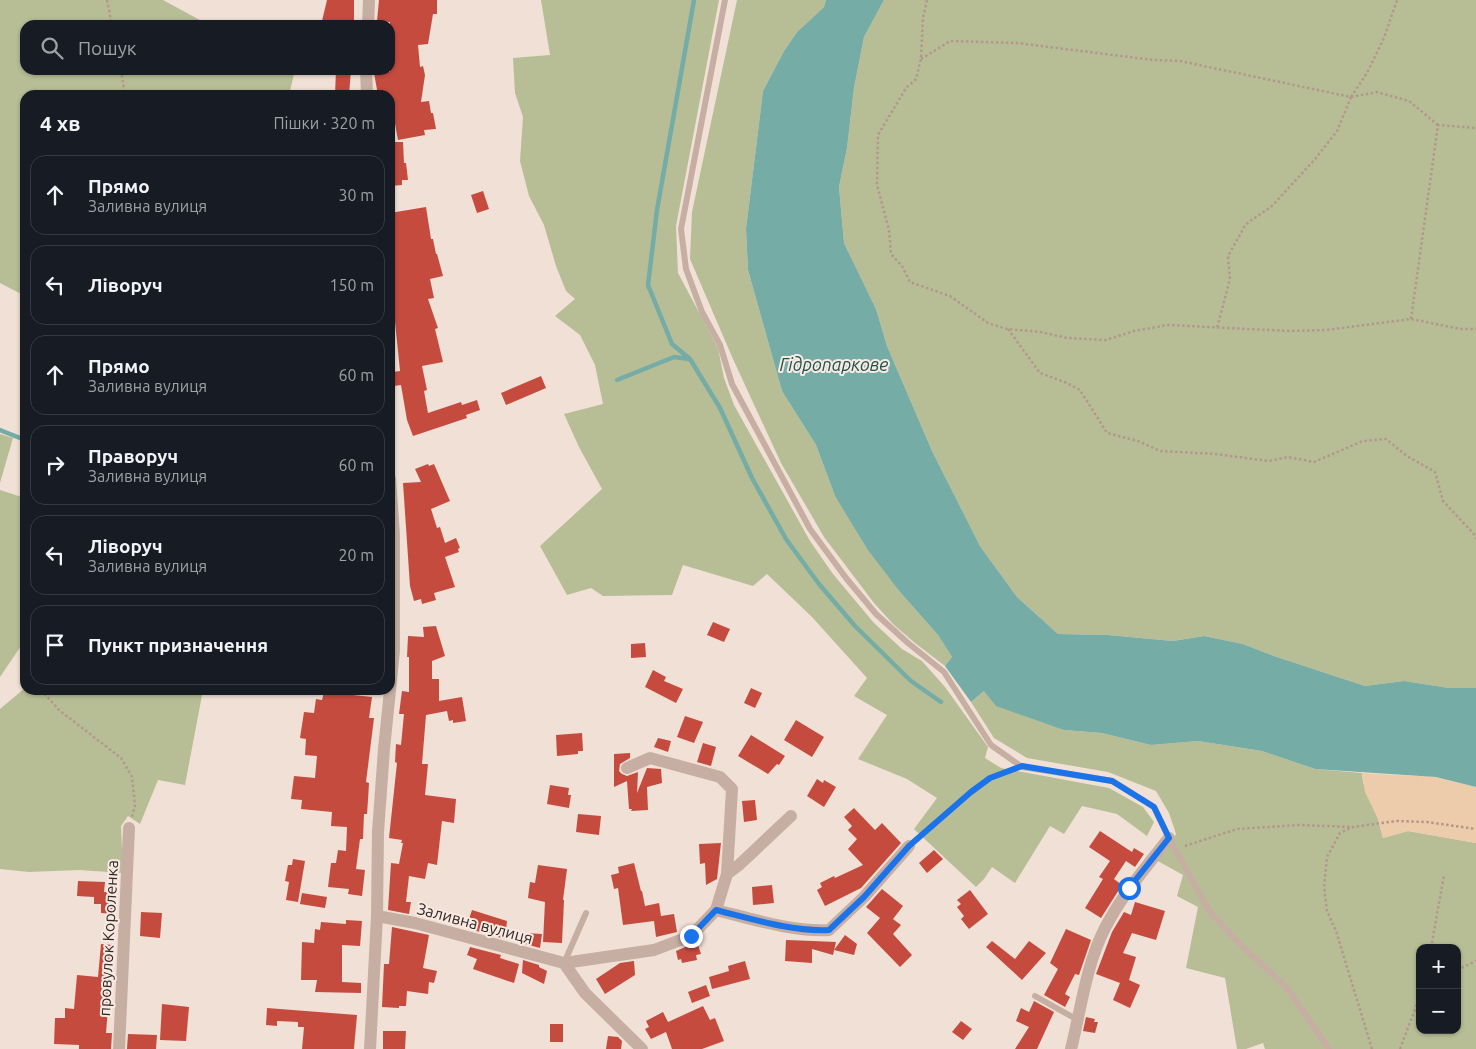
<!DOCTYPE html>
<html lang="uk">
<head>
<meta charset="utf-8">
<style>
  :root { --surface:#171b24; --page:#242831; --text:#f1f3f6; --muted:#9ea1a6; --line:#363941 }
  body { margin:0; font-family:Ubuntu,sans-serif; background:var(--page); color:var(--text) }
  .controls { position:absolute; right:15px; bottom:15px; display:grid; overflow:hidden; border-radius:10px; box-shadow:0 1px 4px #0004 }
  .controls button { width:45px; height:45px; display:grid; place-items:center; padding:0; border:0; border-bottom:1px solid var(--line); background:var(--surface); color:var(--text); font:25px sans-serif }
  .stop { position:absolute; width:15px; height:15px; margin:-11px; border:4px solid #1a73e8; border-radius:50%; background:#fff }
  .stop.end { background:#1a73e8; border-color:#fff; box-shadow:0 1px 5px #0008 }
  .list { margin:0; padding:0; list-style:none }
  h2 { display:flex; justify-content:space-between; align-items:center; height:65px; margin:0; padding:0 20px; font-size:21px }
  h2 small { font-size:16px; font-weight:400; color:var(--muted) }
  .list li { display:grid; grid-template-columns:32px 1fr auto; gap:15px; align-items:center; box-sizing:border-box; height:80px; margin:0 10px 10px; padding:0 10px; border:1px solid var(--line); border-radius:15px }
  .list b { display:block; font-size:19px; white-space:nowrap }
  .list p { margin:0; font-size:16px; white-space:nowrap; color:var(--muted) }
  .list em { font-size:16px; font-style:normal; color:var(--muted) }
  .icon { flex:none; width:28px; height:28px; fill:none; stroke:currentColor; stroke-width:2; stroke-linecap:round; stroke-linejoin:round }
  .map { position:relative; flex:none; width:1476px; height:1049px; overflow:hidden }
  .search { position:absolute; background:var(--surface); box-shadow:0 1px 4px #0004; left:20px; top:20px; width:375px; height:55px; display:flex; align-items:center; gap:12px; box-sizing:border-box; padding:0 18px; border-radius:15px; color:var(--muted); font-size:19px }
  .panel { position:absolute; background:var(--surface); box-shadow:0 1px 4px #0004; left:20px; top:90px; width:375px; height:605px; border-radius:15px }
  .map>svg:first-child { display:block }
</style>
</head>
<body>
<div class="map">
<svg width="1476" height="1049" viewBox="0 0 1476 1049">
  <rect width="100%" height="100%" fill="#f0e0d6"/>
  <g fill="#b7be96" fill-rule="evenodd">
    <polygon points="0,0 163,0 209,25 25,25 25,70 287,70 294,74 289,95 25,95 25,296 0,283"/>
    <polygon points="541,0 719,0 676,226 678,273 718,348 724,378 734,405 810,541 833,574 874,623 902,649 922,661 945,687 988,747 985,758 1001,768 1109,788 1143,807 1154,822 1147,836 1117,814 1082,806 1064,834 1050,826 1015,883 992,867 984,879 976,887 914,829 937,798 907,779 858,759 887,715 854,696 867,678 812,617 767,574 753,586 683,565 672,595 603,596 591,588 567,595 540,546 602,489 579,447 564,414 603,404 595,365 580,335 555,316 575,299 566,291 556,266 544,225 529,196 520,161 523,117 515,93 513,58 550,55"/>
    <polygon points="737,0 826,0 824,7 797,32 784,51 763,91 746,229 748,270 782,391 816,445 835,496 900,592 938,635 952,657 945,666 915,643 894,625 874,603 824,537 781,463 733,359 690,259 692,212"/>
    <polygon points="884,0 1476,0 1476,688 1449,688 1404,681 1365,686 1274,656 1243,644 1204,636 1173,641 1108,635 1058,634 1017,597 980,546 932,451 887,346 876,309 844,243 839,187 847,148 854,88 864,37"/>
    <polygon points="0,434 13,438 0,483"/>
    <polygon points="0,490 25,498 25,640 0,677"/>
    <polygon points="25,688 25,690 203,690 185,785 158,780 140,824 128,816 121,826 123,873 79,870 29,872 0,869 0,709"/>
    <path d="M984 691 1064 730 1102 733 1151 745 1198 741 1262 751 1315 769 1362 773 1363 782 1378 819 1383 838 1408 831 1476 843V1049H1265L1263 1043 1246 1049H1237L1225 978 1186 968 1198 907 1177 896 1183 875 1156 860 1171 843 1176 834 1169 813 1156 791 1108 772 1027 758 994 738 971 702ZM1420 948H1457V1030H1420Z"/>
  </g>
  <polygon fill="#ecccab" points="1362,773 1436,777 1476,787 1476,843 1408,831 1383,838 1378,819 1365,792"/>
  <polygon fill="#75aca6" points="826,0 884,0 864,37 854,88 847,148 839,187 844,243 876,309 887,346 932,451 980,546 1017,597 1058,634 1108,635 1173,641 1204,636 1243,644 1274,656 1365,686 1404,681 1449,688 1476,688 1476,787 1436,777 1315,769 1262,751 1198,741 1151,745 1102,733 1064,730 996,706 984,691 971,702 945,666 952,657 938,635 900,592 868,550 835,496 816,445 782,391 748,270 746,229 763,91 784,51 797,32 824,7"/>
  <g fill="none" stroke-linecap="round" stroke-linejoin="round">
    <g stroke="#75aca6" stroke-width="4.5">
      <polyline points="694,0 657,210 648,285 672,344 690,359 720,408 752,478 786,539 819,584 855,626 911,681 941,702"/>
      <polyline points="617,380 674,357 689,359"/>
      <polyline points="0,430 25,440"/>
    </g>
  </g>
  <g fill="#c54b3f">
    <polygon points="327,0 354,0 354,25 321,25"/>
    <polygon points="379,0 437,0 437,14 433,14 428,44 418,45 420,67 423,66 425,75 421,102 429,101 431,113 433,113 436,129 424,130 425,135 398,140 394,118 390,119 390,95 378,95 374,73 390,72 390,22 377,21"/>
    <polygon points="336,70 351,70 349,95 335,95"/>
    <polygon points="390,142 403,142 404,163 406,163 408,180 402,180 402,185 390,186"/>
    <polygon points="483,191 489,209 477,213 471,195"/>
    <polygon points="426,207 431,239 433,239 436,254 437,254 443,276 430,279 434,298 428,299 438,328 435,329 443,362 422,366 427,390 424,391 428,413 461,402 462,405 477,400 480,410 466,415 467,418 413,436 407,420 401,385 394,386 393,372 400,371 393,302 391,274 393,274 390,213"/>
    <polygon points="541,376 546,388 506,405 501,393"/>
    <polygon points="428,464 429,466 434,464 450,501 431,509 437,528 440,527 445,543 456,538 460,548 458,549 459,552 445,557 455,587 434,593 436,600 422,604 421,599 414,601 410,586 403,483 421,482 415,469"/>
    <polygon points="713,622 730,629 724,642 707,635"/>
    <polygon points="436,626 445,656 432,661 432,679 439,679 439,701 462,697 466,721 453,723 453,720 449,721 447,711 426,715 422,764 428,764 425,795 456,799 454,823 442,821 437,865 428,863 425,879 409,876 406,902 411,902 409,914 388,910 391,863 399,864 403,843 401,843 402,840 389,838 397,763 395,762 396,744 401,745 404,714 399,714 402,691 409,692 409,657 407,657 408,636 424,637 423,627"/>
    <polygon points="645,643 646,657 631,658 631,644"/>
    <polygon points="653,670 666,677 664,681 683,689 676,703 645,687"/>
    <polygon points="751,688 762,693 755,708 744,703"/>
    <polygon points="324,692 372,697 369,718 374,718 366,782 369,783 368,800 367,814 364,814 363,839 360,839 356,869 365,870 362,896 348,894 349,889 328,887 331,863 336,863 338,850 346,851 347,827 331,826 332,812 301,809 302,800 291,799 294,776 315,778 317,756 305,755 306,739 300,738 304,712 314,713 316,699 322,700"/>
    <polygon points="685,716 703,722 694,743 677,737"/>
    <polygon points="796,720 824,737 812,757 784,740"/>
    <polygon points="582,733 583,751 578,751 578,754 557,756 556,735"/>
    <polygon points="751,735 785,756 779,765 777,764 768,774 738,756"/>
    <polygon points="658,738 671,741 668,752 654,747"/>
    <polygon points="703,743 716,747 711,766 697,762"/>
    <polygon points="630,753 630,758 620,764 619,771 622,774 627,776 638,772 637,793 647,768 661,769 662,783 647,787 648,810 631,811 632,809 629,809 627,781 614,787 614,754"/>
    <polygon points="817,779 823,783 824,780 836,787 824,807 807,796"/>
    <polygon points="550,785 569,788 568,795 571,795 569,808 547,804"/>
    <polygon points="755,800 757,820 744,822 742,801"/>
    <polygon points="854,808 875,830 882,823 901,843 861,888 825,906 817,890 822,887 820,883 834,876 835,878 863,865 848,849 857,839 848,830 852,826 844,817"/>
    <polygon points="578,814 601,816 599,835 576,832"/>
    <polygon points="1100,831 1132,852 1134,848 1144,854 1135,867 1126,861 1114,879 1122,885 1101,918 1085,908 1103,879 1099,877 1110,861 1089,847"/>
    <polygon points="721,843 717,879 706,885 705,863 700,864 699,844"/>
    <polygon points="934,850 943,859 927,873 919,863"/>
    <polygon points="293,859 305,861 298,902 286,900 289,882 285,881 288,865 292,865"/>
    <polygon points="634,863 641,891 642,891 645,906 659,903 661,916 674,914 677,932 656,937 654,921 623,925 618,888 614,889 611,875 619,873 618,867"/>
    <polygon points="538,865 567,869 563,900 564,900 562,943 543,942 545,902 528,898 530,882 535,883"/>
    <polygon points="78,881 105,882 104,892 115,893 114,914 101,913 101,904 94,904 94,897 77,896"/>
    <polygon points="772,885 774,903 753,905 752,887"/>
    <polygon points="882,889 903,906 893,919 901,925 893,934 912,955 900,967 867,933 880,918 866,907"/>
    <polygon points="970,890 988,914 969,929 961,919 964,916 957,907 961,904 957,900"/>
    <polygon points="302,893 327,897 325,908 300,904"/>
    <polygon points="1135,902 1165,911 1156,940 1132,933 1123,953 1136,957 1129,980 1140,985 1130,1008 1113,1000 1120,983 1096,974 1112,932 1124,912 1131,915"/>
    <polygon points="472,910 507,921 505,939 466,928"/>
    <polygon points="141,912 162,913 160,938 140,936"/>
    <polygon points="346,920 362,921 360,946 342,945 342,982 361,983 361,993 315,992 317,980 301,980 302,942 314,943 315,929 320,930 321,922 346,924"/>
    <polygon points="392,927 429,935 423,968 437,971 434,983 429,982 428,994 407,991 406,1006 399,1006 399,1008 382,1007 384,964 389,964"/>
    <polygon points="1066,929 1091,940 1079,975 1075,974 1065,994 1070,997 1065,1007 1044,995 1058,969 1050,963"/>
    <polygon points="526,933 542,934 540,948 525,944"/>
    <polygon points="845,935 857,944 854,955 834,950"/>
    <polygon points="786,940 813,941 836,942 833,955 812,949 812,963 785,961"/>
    <polygon points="992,941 1015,959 1029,941 1046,953 1022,980 986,947"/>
    <polygon points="697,942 701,954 696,955 697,960 682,963 681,959 678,960 676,951"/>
    <polygon points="101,944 113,945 106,1033 112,1033 111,1049 79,1049 79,1045 54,1044 55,1018 65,1018 65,1008 74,1009 77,975 98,977"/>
    <polygon points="470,947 501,955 500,958 519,964 514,983 473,969 477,959 467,955"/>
    <polygon points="523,960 539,965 539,967 547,971 544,984 522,973"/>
    <polygon points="634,961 635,975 605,994 596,979 620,963"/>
    <polygon points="745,961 750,979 712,989 709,977 729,971 728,966"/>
    <polygon points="706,985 710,996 692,1003 688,992"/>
    <polygon points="1034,1001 1054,1012 1037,1049 1015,1049 1029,1027 1016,1021 1021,1008 1029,1012"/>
    <polygon points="162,1004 189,1007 186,1041 160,1040"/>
    <polygon points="703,1006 710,1020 715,1018 724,1041 702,1049 672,1049 666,1032 651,1039 645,1029 649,1027 646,1021 663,1012 668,1022"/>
    <polygon points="267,1008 357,1015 354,1049 302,1049 304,1027 298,1027 298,1022 277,1021 277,1026 266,1025"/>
    <polygon points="1086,1017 1095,1019 1094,1022 1098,1022 1095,1033 1083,1031"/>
    <polygon points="961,1021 972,1029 963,1040 952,1032"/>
    <rect x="550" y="1024" width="13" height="18"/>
    <polygon points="383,1031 406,1031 405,1049 383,1049"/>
    <polygon points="128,1034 157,1035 156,1049 127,1049"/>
    <polygon points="608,1036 618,1037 622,1041 621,1049 606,1049"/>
  </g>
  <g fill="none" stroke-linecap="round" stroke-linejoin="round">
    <g stroke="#b3978d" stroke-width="2.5" stroke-dasharray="2.5 2.5" stroke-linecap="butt">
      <polyline points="107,0 112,25"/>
      <polyline points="927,0 923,18 921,59 916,79 906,88 878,135 877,185 889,230 891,254 902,266 910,282 950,296 988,323 1007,329 1041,332 1067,338 1106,340 1134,331 1168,325 1290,331 1326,330 1411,319 1460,329 1476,329"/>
      <polyline points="921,59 950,41 1017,43 1153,60 1180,61 1351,97 1337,131 1316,158 1272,206 1246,224 1228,256 1230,279 1217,328"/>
      <polyline points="121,70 125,95"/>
      <polyline points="1351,97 1367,73 1384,38 1397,0"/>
      <polyline points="1351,97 1377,92 1409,101 1438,125"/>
      <polyline points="1411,319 1438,125 1476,128"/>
      <polyline points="1008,329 1040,373 1067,383 1080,390 1107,433 1138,441 1160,451 1215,454 1269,461 1288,457 1314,462 1363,441 1386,439 1407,456 1435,472 1443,501 1473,533 1476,539"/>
      <polyline points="41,690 59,710 121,758 132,777 135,806 132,817"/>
      <polyline points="918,839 983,782 991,778 1011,771"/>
      <polyline points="1185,846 1237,829 1299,825 1352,827"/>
      <polyline points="1431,948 1444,875"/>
      <polyline points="1457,970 1476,961"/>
      <polyline points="1372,1049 1336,931 1327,911 1324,887 1327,857 1340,833 1353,827 1396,821 1427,822 1476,829"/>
      <polyline points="1400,1049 1420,996"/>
    </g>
    <g stroke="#c7aea2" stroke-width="6">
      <polyline points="725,0 681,229 686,269 702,312 720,345 732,384 810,529 846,578 876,614 908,643 944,672 991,745 1022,767 1113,781 1154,807 1169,838 1209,911 1241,945 1287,988 1329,1049"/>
      <polyline points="564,963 586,913"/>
      <polyline points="1035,996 1078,1020"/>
    </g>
    <g stroke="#c7aea2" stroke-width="12">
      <polyline points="368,25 369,0"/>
      <polyline points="366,70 367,95"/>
      <polyline points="627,768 650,758 720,777 732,789 727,874"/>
      <path d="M716 910C752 919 793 932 829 930L864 897 909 846"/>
      <polyline points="377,916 415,923 564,963 585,993 642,1049"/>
      <polyline points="564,963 654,950 691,936 716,910 727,874 739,865 791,816"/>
      <polyline points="119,1049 129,828"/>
      <polyline points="370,1049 377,916 378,832 384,749 394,651 394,534 390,479"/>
      <path d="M1071 1049C1081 1009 1086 965 1105 928 1122 895 1146 867 1169 838"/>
    </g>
  </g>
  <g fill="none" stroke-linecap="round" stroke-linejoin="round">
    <path stroke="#1a73e8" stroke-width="6" d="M691 936 716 910C752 919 793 932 829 930L864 897 909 846 971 792 990 778 1022 766 1112 781 1154 807 1169 838 1129 888"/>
  </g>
  <g text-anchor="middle" stroke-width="4" stroke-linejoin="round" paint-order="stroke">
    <g font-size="16" fill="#322725" stroke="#f8eae2">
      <text transform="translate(475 923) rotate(15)" y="6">Заливна вулиця</text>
      <text transform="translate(108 938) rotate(-87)" y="6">провулок Короленка</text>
    </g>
    <g font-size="18" font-style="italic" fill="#1b534e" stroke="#f8eae2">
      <text x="834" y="371">Гідропаркове</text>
    </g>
  </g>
</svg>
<div class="controls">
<button>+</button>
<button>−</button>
</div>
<div class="stop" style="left:1129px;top:888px"></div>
<div class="stop end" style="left:691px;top:936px"></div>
<div class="search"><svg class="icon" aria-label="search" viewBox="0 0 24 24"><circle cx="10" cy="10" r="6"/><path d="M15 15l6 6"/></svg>Пошук</div>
<section class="panel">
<h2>4 хв<small>Пішки · 320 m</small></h2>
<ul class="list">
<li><svg class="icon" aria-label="ahead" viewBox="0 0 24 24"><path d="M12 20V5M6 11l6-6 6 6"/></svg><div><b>Прямо</b><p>Заливна вулиця</p></div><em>30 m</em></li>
<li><svg class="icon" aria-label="left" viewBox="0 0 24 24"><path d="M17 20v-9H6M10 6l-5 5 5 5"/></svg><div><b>Ліворуч</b></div><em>150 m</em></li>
<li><svg class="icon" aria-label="ahead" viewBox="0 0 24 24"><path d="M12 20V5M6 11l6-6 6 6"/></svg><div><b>Прямо</b><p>Заливна вулиця</p></div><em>60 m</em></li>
<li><svg class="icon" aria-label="right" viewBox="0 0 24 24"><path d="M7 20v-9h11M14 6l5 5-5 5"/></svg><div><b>Праворуч</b><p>Заливна вулиця</p></div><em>60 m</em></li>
<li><svg class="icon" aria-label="left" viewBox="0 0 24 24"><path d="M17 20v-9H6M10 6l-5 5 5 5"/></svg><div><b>Ліворуч</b><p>Заливна вулиця</p></div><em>20 m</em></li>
<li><svg class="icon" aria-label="arrive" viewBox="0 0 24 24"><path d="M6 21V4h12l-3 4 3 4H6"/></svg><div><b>Пункт призначення</b></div></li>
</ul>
</section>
</div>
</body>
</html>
